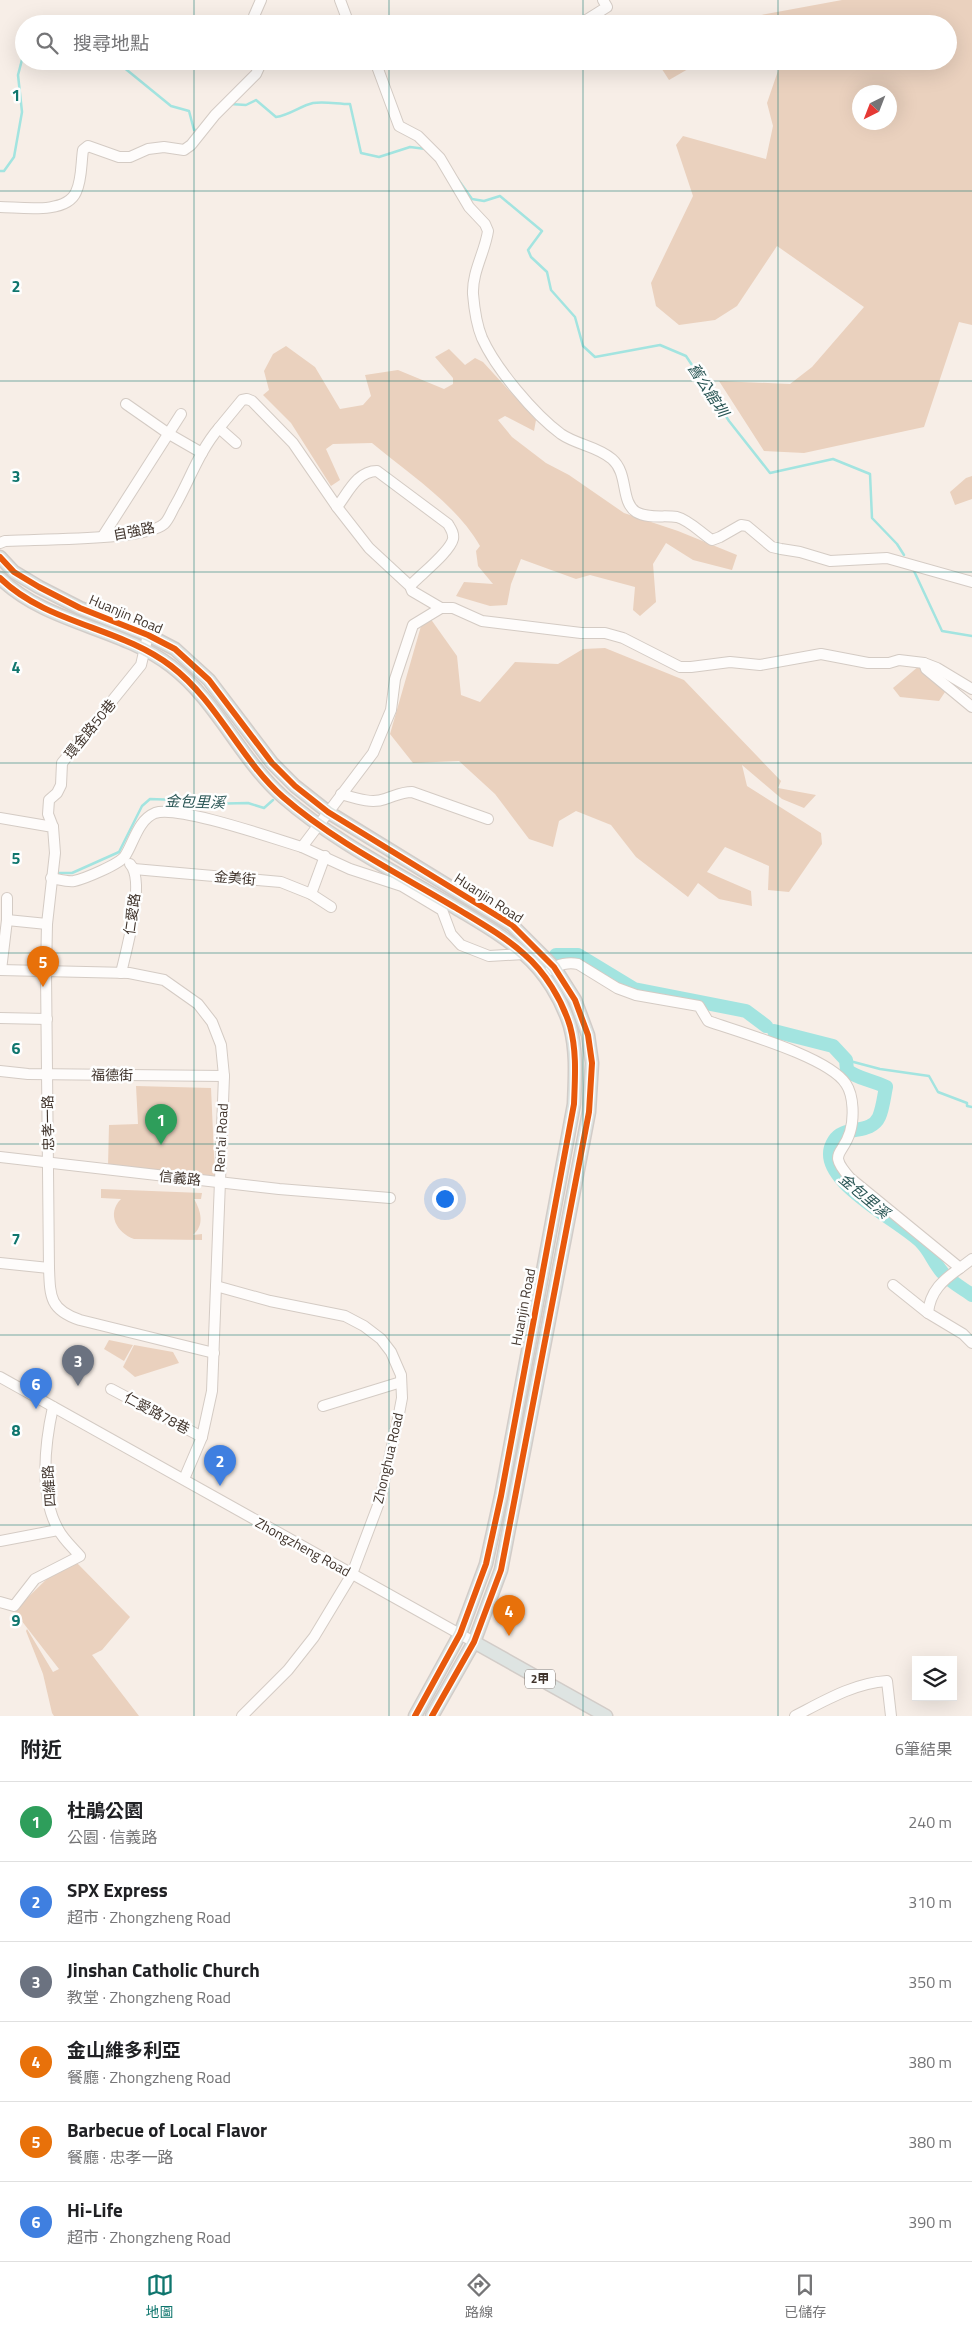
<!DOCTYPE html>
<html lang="zh-TW">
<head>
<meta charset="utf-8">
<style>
  :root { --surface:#fff; --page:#f2f2f2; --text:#202124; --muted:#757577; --line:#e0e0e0; --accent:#0f766e }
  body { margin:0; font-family:"Titillium Web","Noto Sans TC",sans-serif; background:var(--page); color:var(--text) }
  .controls { position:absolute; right:15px; bottom:15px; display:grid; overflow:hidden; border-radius:0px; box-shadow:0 5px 20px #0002 }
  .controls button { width:45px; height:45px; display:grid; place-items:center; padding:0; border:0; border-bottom:1px solid var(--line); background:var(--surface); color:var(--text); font:25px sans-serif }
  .compass { position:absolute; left:852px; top:85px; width:45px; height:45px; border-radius:50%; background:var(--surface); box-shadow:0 5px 20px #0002; rotate:222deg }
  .you { position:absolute; left:444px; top:1198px; width:18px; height:18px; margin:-12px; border:4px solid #fff; border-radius:50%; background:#1a73e8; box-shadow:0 0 0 8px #1a73e833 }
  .badge { display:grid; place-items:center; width:32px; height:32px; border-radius:50%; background:var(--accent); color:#fff; font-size:16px; font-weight:700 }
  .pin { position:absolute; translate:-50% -41px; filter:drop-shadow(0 1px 2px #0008) }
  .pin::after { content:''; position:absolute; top:26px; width:18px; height:15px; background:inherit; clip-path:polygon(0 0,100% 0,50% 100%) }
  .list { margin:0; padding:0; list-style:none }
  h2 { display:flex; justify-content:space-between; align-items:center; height:65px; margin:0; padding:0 20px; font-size:21px }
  h2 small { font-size:16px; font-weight:400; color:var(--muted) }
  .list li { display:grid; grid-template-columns:32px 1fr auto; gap:15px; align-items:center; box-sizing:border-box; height:80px; padding:0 20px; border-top:1px solid var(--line) }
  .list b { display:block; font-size:19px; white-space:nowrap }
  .list p { margin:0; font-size:16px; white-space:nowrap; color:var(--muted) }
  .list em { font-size:16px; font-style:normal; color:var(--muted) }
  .icon { flex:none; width:28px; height:28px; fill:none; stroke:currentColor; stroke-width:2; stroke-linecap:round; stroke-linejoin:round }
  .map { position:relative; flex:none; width:972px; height:1716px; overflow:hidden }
  .search { position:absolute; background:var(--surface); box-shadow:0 5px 20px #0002; left:15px; right:15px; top:15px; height:55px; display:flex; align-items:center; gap:12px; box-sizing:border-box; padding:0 18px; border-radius:28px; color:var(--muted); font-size:19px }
  .sheet { height:545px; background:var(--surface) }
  nav { display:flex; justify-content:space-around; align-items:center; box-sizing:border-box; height:70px; border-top:1px solid var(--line); background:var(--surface); font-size:14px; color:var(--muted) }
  nav a { display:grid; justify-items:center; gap:2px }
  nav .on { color:var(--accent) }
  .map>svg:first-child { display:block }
</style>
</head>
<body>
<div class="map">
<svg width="972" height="1716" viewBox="0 0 972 1716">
  <rect width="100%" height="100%" fill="#f7eee7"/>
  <g fill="#ead1be" fill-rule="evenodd">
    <path d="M842 0H972V325L959 322 924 427 804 453 764 451 719 381 790 384 812 367 864 307 777 246 737 306 715 320 679 325 656 306 651 283 693 196 676 145 683 136 766 159 773 126 767 103 780 65 775 61H948V24H712ZM860 92H890V122H860Z"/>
    <polygon points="662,61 702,61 669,80 658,63"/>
    <path d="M286 346 315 367 340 409 363 405 371 396 365 375 398 370 444 389 453 384V378L435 357 449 349 465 365 475 358 483 362 536 420 534 431 505 416 498 420 512 437 546 463 569 475 624 513 678 531 737 555 732 570 693 560 666 543 653 564 656 602 640 616 633 610 635 587 590 575 576 579 521 559 511 584 507 605 490 606 456 596 464 582 493 584 478 566 476 551 480 546C457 505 408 473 372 443L333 444 326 449 340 480 331 486 291 423 263 395 269 390 264 371 273 354Z"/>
    <polygon points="972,476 972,499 955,505 950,492 966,478"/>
    <polygon points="430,618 457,656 461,695 480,702 515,662 558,664 583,649 605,648 684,680 781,781 778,788 816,795 804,808 782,799 742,765 747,786 821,833 822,844 789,892 768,890 769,866 725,847 707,872 751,891 752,906 719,899 698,883 688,897 636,857 611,825 576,811 559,821 553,847 529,839 495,794 459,761 413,763 390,734 421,626"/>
    <polygon points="919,666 947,689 939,701 900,697 893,688"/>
    <polygon points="136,1086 211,1088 215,1177 108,1166 109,1125 138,1124"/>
    <path d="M101 1189 202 1193 201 1199H194C201 1211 205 1225 193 1235L202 1234V1240L134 1239C117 1233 106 1214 121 1199L101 1198Z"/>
    <polygon points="109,1340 133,1345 124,1361 104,1349"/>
    <polygon points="134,1345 173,1352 179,1363 135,1377 123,1367"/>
    <polygon points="77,1563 130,1617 102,1650 92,1655 139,1716 54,1716 52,1713 43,1674 26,1631 27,1629 53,1672 59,1669 14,1611 55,1571"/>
  </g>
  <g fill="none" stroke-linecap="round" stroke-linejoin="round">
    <g stroke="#a3e4e0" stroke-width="2.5">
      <polyline points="121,61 122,66 171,106 189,111 194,130 198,130"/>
      <path d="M230 104 246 105 256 100 276 117C290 115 300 106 313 103 324 101 338 104 350 104L361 153 379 157 410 147 426 149"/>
      <polyline points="0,171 4,171 14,157 22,112 18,75 24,52"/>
      <polyline points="457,178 472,199 484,201 500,196 542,231 528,250 531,257 547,272 551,290 575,317 583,346 595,357 660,345 686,356 729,421 770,473 833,459 870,474 872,518 897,544 904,555"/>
      <polyline points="914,571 942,631 972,636"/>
      <polyline points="58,873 72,873 119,852 142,806 150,799 178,800 204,804 248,803 264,808 273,800"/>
      <polyline points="846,1060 880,1069 929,1076 938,1092 967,1103 967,1106 972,1107"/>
    </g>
    <g stroke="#a3e4e0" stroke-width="14">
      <polyline points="556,955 578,955 634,989 746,1011 766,1026"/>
      <path d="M774 1031 833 1046 846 1060 847 1070C857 1079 873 1080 886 1087 884 1096 883 1108 879 1117 871 1135 843 1125 834 1141 810 1179 902 1221 922 1243 930 1251 934 1263 942 1272 949 1281 962 1288 972 1295"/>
    </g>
    <defs>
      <g id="minor">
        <polyline points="340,0 349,24"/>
        <polyline points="254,24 254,16 261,0"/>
        <polyline points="580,24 607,7 603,0"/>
        <path d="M375 61 399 126 418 136 440 158 469 207 485 224 488 231C485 252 472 272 473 294 474 306 477 326 482 338 496 369 534 414 561 434 577 445 597 446 612 459 629 474 620 501 636 512 648 519 664 515 677 517 689 520 701 533 712 540L720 537 741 525 747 526 772 547 781 549 800 552 830 561 887 558 972 582"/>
        <path d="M0 207C20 207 66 215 76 192 82 180 81 163 83 150L88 146 119 157H130L148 149 164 147 184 150 191 145 215 115 256 74 262 61"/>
        <polyline points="126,404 169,434 202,453"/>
        <polyline points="219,428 242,400 247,399 252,401 293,443 337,507"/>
        <polyline points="103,536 181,414"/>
        <path d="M0 543 5 541C34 539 145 541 164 524 169 520 172 510 176 504 190 479 200 450 219 428L236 443"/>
        <path d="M410 586 369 548 337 507C348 493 357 471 377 471L448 524C451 529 454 533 453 539 450 552 420 575 410 586L412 591 441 608"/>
        <polyline points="924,663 926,669 972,707"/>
        <path d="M341 794C355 798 371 804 385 799 395 796 401 792 412 792L488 819"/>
        <path d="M0 818 53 827 55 853 47 924 46 973 49 1268C50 1297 50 1310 80 1320L214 1353"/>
        <polyline points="53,827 48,814 49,800 57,793 61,785 62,763 141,665 148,635"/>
        <polyline points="302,847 350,869 402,886 442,910 451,934 461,945 489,956 524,954"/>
        <polyline points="134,869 281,882 311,894 331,907"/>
        <path d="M51 878C58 879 67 882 74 881 84 879 120 864 125 856 134 842 138 820 155 813 178 805 275 839 302 847L373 753 391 710 395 679 413 625 441 608H453L482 621 581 633H605L623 638 680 667H691L730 662 760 665 821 654 868 663H889L899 660 924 663 937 668 972 689"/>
        <polyline points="311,894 325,856"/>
        <polyline points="7,920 47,924"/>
        <polyline points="0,970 129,973 164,980 198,1004 212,1022 221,1045 224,1076 212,1391 202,1437 184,1479"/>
        <polyline points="1,970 7,920 7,898"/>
        <path d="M550 970C558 964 569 962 578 964L617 988 636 995 699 1006 708 1021C739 1032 829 1057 846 1084 854 1096 854 1119 850 1132 843 1156 827 1152 850 1178L960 1268C943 1280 930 1291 928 1313L963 1334 972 1343"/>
        <path d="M121 973C126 951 146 881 130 864"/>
        <polyline points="0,1018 47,1019"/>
        <polyline points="0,1071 28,1074 224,1076"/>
        <polyline points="0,1157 279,1189 390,1198"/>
        <polyline points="0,1263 49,1268"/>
        <polyline points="960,1268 972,1259"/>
        <polyline points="893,1285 928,1313"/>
        <polyline points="216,1286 270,1301 345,1316 364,1326 381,1339 391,1352 401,1375 402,1398 398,1419 380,1500 352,1574 314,1637 288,1670 242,1716"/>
        <polyline points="0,1377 474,1642"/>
        <polyline points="111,1389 202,1437"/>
        <polyline points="323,1406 401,1382"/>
        <polyline points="0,1541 58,1530"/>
        <path d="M0 1602 14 1606 35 1579 80 1556C72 1547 63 1539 58 1529 39 1495 45 1443 53 1407"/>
        <path d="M795 1716C824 1701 854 1683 887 1681L891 1716"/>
      </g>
      <g id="major">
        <polyline points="0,557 14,572 39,587 80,608 148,635 175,649 209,680 272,763 295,786 328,812 512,925 554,967 575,1000 588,1035 592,1063 589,1112 501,1570 474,1642 432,1716"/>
        <path d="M0 578C47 624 120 627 171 666 217 701 240 759 283 797 332 840 399 874 456 908 479 922 504 936 524 954 545 972 562 1000 570 1026 577 1052 575 1077 574 1104L501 1496 486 1564 460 1634 415 1716"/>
        <polyline points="474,1642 606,1716"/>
      </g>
    </defs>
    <use href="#minor" stroke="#d4cbc4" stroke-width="12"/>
    <use href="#major" stroke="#d2ccc8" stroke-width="15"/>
    <use href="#minor" stroke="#fefcfb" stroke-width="10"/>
    <use href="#major" stroke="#dee4e2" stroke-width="12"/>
    <defs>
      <g id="cycleway">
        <polyline points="0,557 14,572 39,587 80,608 148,635 175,649 209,680 272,763 295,786 328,812 512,925 554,967 575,1000 588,1035 592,1063 589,1112 501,1570 474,1642 432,1716"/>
        <path d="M0 578C47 624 120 627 171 666 217 701 240 759 283 797 332 840 399 874 456 908 479 922 504 936 524 954 545 972 562 1000 570 1026 577 1052 575 1077 574 1104L501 1496 486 1564 460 1634 415 1716"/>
      </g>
    </defs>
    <use href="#cycleway" stroke="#fefefe" stroke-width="9"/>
    <use href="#cycleway" stroke="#e8590c" stroke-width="6"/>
  </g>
  <path fill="none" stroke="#0f766e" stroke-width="1" stroke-opacity="0.55" d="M194 0V24M389 0V24M583 0V24M778 0V24M194 61V1716M389 61V1716M583 61V1716M778 61V1716M0 191H972M0 381H972M0 572H972M0 763H972M0 953H972M0 1144H972M0 1335H972M0 1525H972"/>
  <g text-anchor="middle" stroke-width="5" stroke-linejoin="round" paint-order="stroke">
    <rect fill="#fefefe" stroke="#79716b" stroke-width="1" x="525" y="1669.5" width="30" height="19" rx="4"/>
    <g font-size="12" font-weight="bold" fill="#40342c">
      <text x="540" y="1683">2甲</text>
    </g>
    <g font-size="14" fill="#40342c" stroke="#fefefe">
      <text transform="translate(134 531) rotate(-11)" y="5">自強路</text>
      <text transform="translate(126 614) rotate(23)" y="5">Huanjin Road</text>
      <text transform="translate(90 729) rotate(-51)" y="5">環金路50巷</text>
      <text transform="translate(235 878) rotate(5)" y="5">金美街</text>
      <text transform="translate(489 898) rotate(33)" y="5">Huanjin Road</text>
      <text transform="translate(132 914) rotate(-82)" y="5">仁愛路</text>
      <text transform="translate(112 1075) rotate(1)" y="5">福德街</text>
      <text transform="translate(48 1123) rotate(-91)" y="5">忠孝一路</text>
      <text transform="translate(221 1138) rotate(-87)" y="5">Ren'ai Road</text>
      <text transform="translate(180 1178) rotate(6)" y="5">信義路</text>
      <text transform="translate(523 1307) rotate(-79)" y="5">Huanjin Road</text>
      <text transform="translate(157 1413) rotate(28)" y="5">仁愛路78巷</text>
      <text transform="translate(388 1458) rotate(-77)" y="5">Zhonghua Road</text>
      <text transform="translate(49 1486) rotate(-94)" y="5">四維路</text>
      <text transform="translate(303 1547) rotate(29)" y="5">Zhongzheng Road</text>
    </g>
    <g font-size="15" font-style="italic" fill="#295554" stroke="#fefefe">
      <text transform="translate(708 390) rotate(57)" y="5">舊公館圳</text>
      <text transform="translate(195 802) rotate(2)" y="5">金包里溪</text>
      <text transform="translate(864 1196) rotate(40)" y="5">金包里溪</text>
    </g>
  </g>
  <g font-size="16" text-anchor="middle" font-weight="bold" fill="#0f766e" stroke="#fefefe" stroke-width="5" stroke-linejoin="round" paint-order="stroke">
    <text x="16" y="101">1</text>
    <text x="16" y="292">2</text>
    <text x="16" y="482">3</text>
    <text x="16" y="673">4</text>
    <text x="16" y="864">5</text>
    <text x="16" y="1054">6</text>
    <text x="16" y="1245">7</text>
    <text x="16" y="1436">8</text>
    <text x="16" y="1626">9</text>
  </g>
</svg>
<div class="controls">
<button><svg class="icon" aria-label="layers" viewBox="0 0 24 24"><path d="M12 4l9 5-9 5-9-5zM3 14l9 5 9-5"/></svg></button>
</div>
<svg class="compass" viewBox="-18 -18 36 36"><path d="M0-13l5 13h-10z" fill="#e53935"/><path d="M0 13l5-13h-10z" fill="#757577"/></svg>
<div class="you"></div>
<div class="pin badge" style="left:161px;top:1145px;background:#2e9e5b">1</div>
<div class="pin badge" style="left:220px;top:1486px;background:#3f7fe0">2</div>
<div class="pin badge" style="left:78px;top:1386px;background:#6b7280">3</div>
<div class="pin badge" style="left:509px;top:1636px;background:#e8710a">4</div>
<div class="pin badge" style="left:43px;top:987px;background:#e8710a">5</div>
<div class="pin badge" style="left:36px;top:1409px;background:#3f7fe0">6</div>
<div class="search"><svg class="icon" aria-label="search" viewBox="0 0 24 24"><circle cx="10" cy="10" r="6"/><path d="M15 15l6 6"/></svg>搜尋地點</div>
</div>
<section class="sheet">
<h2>附近<small>6筆結果</small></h2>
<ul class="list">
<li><span class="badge" style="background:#2e9e5b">1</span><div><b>杜鵑公園</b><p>公園 · 信義路</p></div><em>240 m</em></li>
<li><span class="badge" style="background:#3f7fe0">2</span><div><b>SPX Express</b><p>超市 · Zhongzheng Road</p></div><em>310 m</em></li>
<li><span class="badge" style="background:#6b7280">3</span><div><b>Jinshan Catholic Church</b><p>教堂 · Zhongzheng Road</p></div><em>350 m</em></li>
<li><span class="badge" style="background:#e8710a">4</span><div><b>金山維多利亞</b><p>餐廳 · Zhongzheng Road</p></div><em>380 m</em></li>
<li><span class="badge" style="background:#e8710a">5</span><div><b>Barbecue of Local Flavor</b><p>餐廳 · 忠孝一路</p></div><em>380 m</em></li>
<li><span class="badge" style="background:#3f7fe0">6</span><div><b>Hi-Life</b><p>超市 · Zhongzheng Road</p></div><em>390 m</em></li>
</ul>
</section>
<nav>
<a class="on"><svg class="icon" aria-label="map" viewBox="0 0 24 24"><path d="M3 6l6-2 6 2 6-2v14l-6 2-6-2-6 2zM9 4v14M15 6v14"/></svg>地圖</a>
<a><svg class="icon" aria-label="directions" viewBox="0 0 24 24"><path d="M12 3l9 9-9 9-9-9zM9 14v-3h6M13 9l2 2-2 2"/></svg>路線</a>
<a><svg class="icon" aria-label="saved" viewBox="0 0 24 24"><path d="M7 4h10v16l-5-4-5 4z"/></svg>已儲存</a>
</nav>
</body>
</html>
